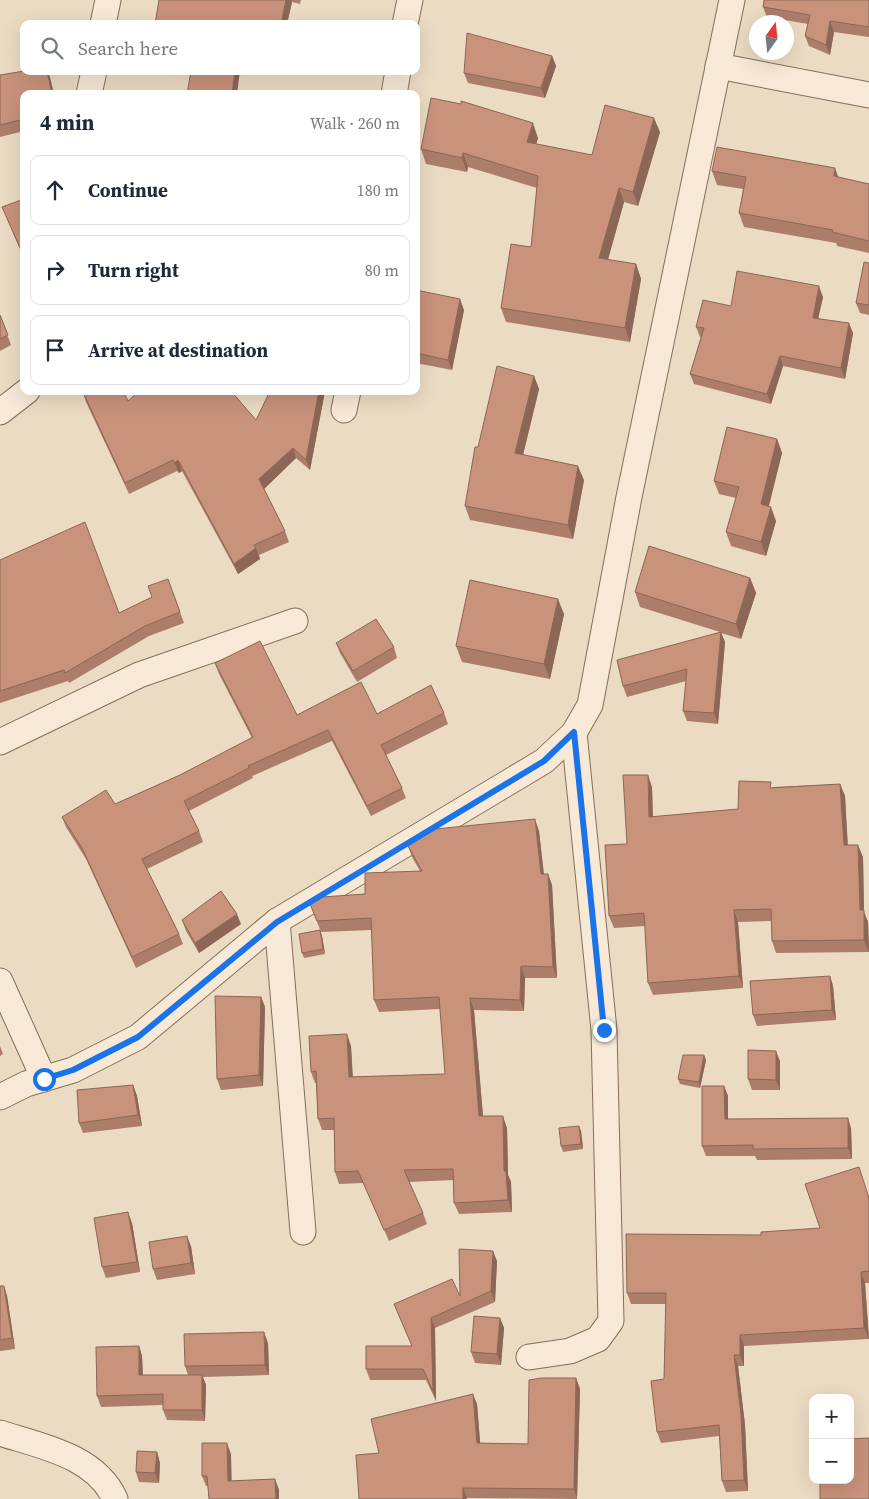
<!DOCTYPE html>
<html lang="en">
<head>
<meta charset="utf-8">
<style>
  :root { --surface:#fff; --page:#f6f6f7; --text:#1f2937; --muted:#747a83; --line:#e0e1e3 }
  body { margin:0; font-family:"Source Serif 4",serif; background:var(--page); color:var(--text) }
  .controls { position:absolute; right:15px; bottom:15px; display:grid; overflow:hidden; border-radius:10px; box-shadow:0 5px 20px #0002 }
  .controls button { width:45px; height:45px; display:grid; place-items:center; padding:0; border:0; border-bottom:1px solid var(--line); background:var(--surface); color:var(--text); font:25px sans-serif }
  .compass { position:absolute; left:749px; top:15px; width:45px; height:45px; border-radius:50%; background:var(--surface); box-shadow:0 5px 20px #0002; rotate:15deg }
  .stop { position:absolute; width:15px; height:15px; margin:-11px; border:4px solid #1a73e8; border-radius:50%; background:#fff }
  .stop.end { background:#1a73e8; border-color:#fff; box-shadow:0 1px 5px #0008 }
  .list { margin:0; padding:0; list-style:none }
  h2 { display:flex; justify-content:space-between; align-items:center; height:65px; margin:0; padding:0 20px; font-size:21px }
  h2 small { font-size:16px; font-weight:400; color:var(--muted) }
  .list li { display:grid; grid-template-columns:32px 1fr auto; gap:15px; align-items:center; box-sizing:border-box; height:70px; margin:0 10px 10px; padding:0 10px; border:1px solid var(--line); border-radius:10px }
  .list b { display:block; font-size:19px; white-space:nowrap }
  .list em { font-size:16px; font-style:normal; color:var(--muted) }
  .icon { flex:none; width:28px; height:28px; fill:none; stroke:currentColor; stroke-width:2; stroke-linecap:round; stroke-linejoin:round }
  .map { position:relative; flex:none; width:869px; height:1499px; overflow:hidden }
  .search { position:absolute; background:var(--surface); box-shadow:0 5px 20px #0002; left:20px; top:20px; width:400px; height:55px; display:flex; align-items:center; gap:12px; box-sizing:border-box; padding:0 18px; border-radius:10px; color:var(--muted); font-size:19px }
  .panel { position:absolute; background:var(--surface); box-shadow:0 5px 20px #0002; left:20px; top:90px; width:400px; height:305px; border-radius:10px }
  .map>svg:first-child { display:block }
</style>
</head>
<body>
<div class="map">
<svg width="869" height="1499" viewBox="0 0 869 1499">
  <rect width="100%" height="100%" fill="#ecdbc3"/>
  <g fill="none" stroke-linecap="round" stroke-linejoin="round">
    <defs>
      <g id="minor">
        <polyline points="103,24 108,0"/>
        <polyline points="405,24 410,0"/>
        <polyline points="718,66 869,95"/>
        <polyline points="89,94 94,71"/>
        <polyline points="394,94 398,71"/>
        <polyline points="344,410 348,391"/>
        <polyline points="0,412 27,391"/>
        <polyline points="0,742 139,675 295,621"/>
        <polyline points="277,921 303,1232"/>
        <polyline points="0,981 44,1079"/>
        <polyline points="0,1097 26,1084 73,1070 138,1037 277,921 544,761 574,733 590,705 629,497 732,0"/>
        <polyline points="529,1357 570,1351 598,1339 611,1321 604,1030 574,733"/>
        <path d="M0 1433C41 1446 96 1456 115 1499"/>
      </g>
    </defs>
    <use href="#minor" stroke="#856d5b" stroke-width="27"/>
    <use href="#minor" stroke="#f7e9d6" stroke-width="25"/>
  </g>
  <g fill="#ac7e6a">
    <polygon points="159,0 301,0 300,4 292,2 287,24 155,24"/>
    <polygon points="869,0 869,37 834,32 830,55 809,46 805,36 808,24 767,17 763,7"/>
    <polygon points="552,56 556,66 545,98 468,83 464,73"/>
    <polygon points="0,75 50,77 24,94 24,131 0,137"/>
    <polygon points="660,132 638,206 624,202 608,260 636,264 641,279 630,342 506,322 501,308 531,247 537,188 468,167 467,172 426,164 421,149 538,138 536,144 592,155"/>
    <polygon points="712,171 839,178 869,184 869,253 837,246 836,243 744,227 739,213 743,189 717,185"/>
    <polygon points="24,199 24,258 2,207"/>
    <polygon points="869,263 869,315 860,313 856,303"/>
    <polygon points="416,290 464,310 452,370 416,363"/>
    <polygon points="823,297 818,318 853,333 845,379 783,366 771,404 694,384 690,374 701,337 700,337 696,327 731,306"/>
    <polygon points="0,315 11,345 0,351"/>
    <polygon points="534,376 539,389 523,455 584,480 573,539 470,520 465,506 478,447"/>
    <polygon points="325,391 310,470 296,458 264,489 285,531 289,542 259,555 260,559 238,574 182,471 179,473 177,471 129,494 86,402 83,392 128,401 256,420"/>
    <polygon points="777,439 782,453 768,507 776,521 766,556 731,546 726,532 736,498 719,494 714,481"/>
    <polygon points="0,560 119,613 152,597 168,579 184,623 149,636 69,683 68,681 0,703"/>
    <polygon points="750,578 756,593 741,639 721,633 725,642 718,724 687,721 683,711 686,681 627,697 623,686 720,632 640,607 635,592"/>
    <polygon points="564,614 550,679 462,662 456,646"/>
    <polygon points="336,643 394,647 397,658 357,682 340,653"/>
    <polygon points="215,663 297,715 444,713 448,724 386,755 402,788 406,798 371,816 332,741 252,776 253,778 189,811 199,831 203,842 147,869 179,934 183,944 136,968 86,859 66,827 62,817 115,804 180,775 252,738 219,674"/>
    <polygon points="840,784 845,796 848,845 863,857 864,912 868,922 869,952 776,953 772,941 771,921 738,922 743,988 653,995 648,983 645,926 614,928 609,916 627,844 652,787 653,817 738,809 773,787"/>
    <polygon points="539,831 544,874 548,874 552,885 557,978 525,978 524,1011 474,1010 483,1116 507,1128 508,1175 511,1182 512,1212 459,1214 454,1203 453,1180 409,1182 423,1213 427,1224 389,1241 363,1183 339,1184 335,1172 334,1130 322,1130 318,1119 316,1083 315,1083 311,1072 351,1046 353,1077 445,1074 440,1009 379,1012 374,1000 372,930 321,932 310,904 365,894 420,871 412,857 408,846"/>
    <polygon points="182,920 241,924 199,953 186,931"/>
    <polygon points="320,930 322,936 325,954 304,958 302,953"/>
    <polygon points="830,976 833,986 836,1020 757,1026 753,1015"/>
    <polygon points="261,997 265,1007 263,1086 221,1090 217,1079"/>
    <polygon points="0,1046 3,1054 0,1056"/>
    <polygon points="704,1055 706,1060 700,1088 680,1084 678,1079"/>
    <polygon points="780,1061 780,1090 752,1090 748,1079"/>
    <polygon points="133,1085 137,1096 142,1126 83,1133 79,1123"/>
    <polygon points="724,1086 728,1096 728,1119 851,1128 852,1159 757,1160 755,1156 706,1156 702,1146"/>
    <polygon points="581,1131 583,1149 563,1152 561,1146"/>
    <polygon points="869,1197 869,1283 865,1283 869,1339 744,1346 744,1366 738,1366 745,1425 748,1491 726,1492 722,1481 719,1436 661,1443 657,1432 664,1379 666,1304 631,1304 627,1293 761,1235 820,1228"/>
    <polygon points="132,1223 140,1272 106,1278 102,1267"/>
    <polygon points="191,1246 195,1274 157,1280 153,1269"/>
    <polygon points="497,1261 495,1302 435,1328 436,1401 426,1380 370,1380 366,1369 412,1346 394,1304 460,1296"/>
    <polygon points="0,1286 4,1286 7,1296 15,1349 0,1351"/>
    <polygon points="500,1318 504,1328 501,1365 475,1363 471,1352"/>
    <polygon points="268,1343 269,1375 203,1377 206,1385 205,1421 167,1420 163,1410 163,1405 101,1407 97,1396 139,1346 142,1356 143,1375 188,1375 185,1366"/>
    <polygon points="576,1378 580,1389 577,1499 467,1498 379,1453 477,1404 480,1443 528,1444"/>
    <polygon points="157,1452 160,1463 159,1483 139,1482 136,1472"/>
    <polygon points="231,1454 231,1481 275,1479 279,1490 279,1499 209,1499 208,1486 206,1486 202,1476"/>
  </g>
  <g fill="#8c6656">
    <polygon points="286,0 291,0 292,2 287,24 281,24"/>
    <polygon points="830,21 834,32 830,55 826,45"/>
    <polygon points="552,56 556,66 545,98 541,88"/>
    <polygon points="47,71 50,77 54,94 52,94"/>
    <polygon points="235,71 240,71 237,94 232,94"/>
    <polygon points="654,118 660,132 638,206 633,192"/>
    <polygon points="533,123 538,138 533,156 527,142"/>
    <polygon points="463,153 468,167 467,172 462,158"/>
    <polygon points="835,168 840,182 834,176"/>
    <polygon points="619,188 624,202 604,273 599,258"/>
    <polygon points="636,264 641,279 630,342 625,328"/>
    <polygon points="819,286 823,297 816,328 813,318"/>
    <polygon points="460,299 464,310 452,370 448,360"/>
    <polygon points="849,323 853,333 845,379 841,368"/>
    <polygon points="780,356 783,366 771,404 767,394"/>
    <polygon points="534,376 539,389 520,467 515,453"/>
    <polygon points="319,391 325,391 310,470 306,460"/>
    <polygon points="777,439 782,453 766,518 761,504"/>
    <polygon points="293,448 296,458 263,490 259,479"/>
    <polygon points="178,460 182,471 179,473 175,463"/>
    <polygon points="578,466 584,480 573,539 568,525"/>
    <polygon points="771,507 776,521 766,556 761,542"/>
    <polygon points="256,548 260,559 238,574 234,564"/>
    <polygon points="750,578 756,593 741,639 736,624"/>
    <polygon points="558,599 564,614 550,679 544,664"/>
    <polygon points="721,632 725,642 718,724 714,713"/>
    <polygon points="648,775 652,787 653,829 649,817"/>
    <polygon points="840,784 845,796 848,857 844,845"/>
    <polygon points="535,819 539,831 545,886 541,874"/>
    <polygon points="858,845 863,857 864,912 868,922 869,952 864,940 860,910"/>
    <polygon points="548,874 552,885 557,978 553,967"/>
    <polygon points="734,910 738,922 743,988 739,976"/>
    <polygon points="237,914 241,924 199,953 195,943"/>
    <polygon points="320,930 322,936 325,954 323,949"/>
    <polygon points="521,966 525,978 524,1011 520,1000"/>
    <polygon points="830,976 833,986 836,1020 832,1010"/>
    <polygon points="261,997 265,1007 263,1086 259,1075"/>
    <polygon points="470,998 474,1010 484,1128 479,1116"/>
    <polygon points="347,1034 351,1046 353,1089 349,1077"/>
    <polygon points="776,1051 780,1061 780,1090 776,1080"/>
    <polygon points="704,1055 706,1060 700,1088 699,1082"/>
    <polygon points="133,1085 137,1096 142,1126 138,1115"/>
    <polygon points="724,1086 728,1096 728,1130 725,1119"/>
    <polygon points="503,1116 507,1128 508,1175 511,1182 512,1212 508,1200 504,1171"/>
    <polygon points="848,1118 851,1128 852,1159 848,1148"/>
    <polygon points="579,1126 581,1131 583,1149 581,1144"/>
    <polygon points="128,1212 132,1223 140,1272 137,1262"/>
    <polygon points="187,1236 191,1246 195,1274 191,1263"/>
    <polygon points="493,1251 497,1261 495,1302 491,1291"/>
    <polygon points="861,1272 865,1283 869,1339 864,1328"/>
    <polygon points="4,1286 7,1296 15,1349 12,1338"/>
    <polygon points="431,1318 435,1328 436,1401 433,1391"/>
    <polygon points="500,1318 504,1328 501,1365 497,1354"/>
    <polygon points="264,1332 268,1343 269,1375 265,1365"/>
    <polygon points="740,1335 744,1346 744,1366 740,1355"/>
    <polygon points="139,1346 142,1356 143,1385 139,1375"/>
    <polygon points="734,1355 738,1366 745,1425 748,1491 744,1480"/>
    <polygon points="202,1375 206,1385 205,1421 202,1410"/>
    <polygon points="576,1378 580,1389 577,1499 574,1489"/>
    <polygon points="473,1394 477,1404 481,1453 477,1443"/>
    <polygon points="227,1443 231,1454 232,1491 228,1481"/>
    <polygon points="157,1452 160,1463 159,1483 155,1473"/>
    <polygon points="275,1479 279,1490 279,1499 276,1499"/>
    <polygon points="463,1488 467,1498 467,1499 463,1499"/>
  </g>
  <g fill="#c8927b" stroke="#8c6656">
    <polygon points="159,0 286,0 281,24 155,24"/>
    <polygon points="764,0 869,0 869,27 830,21 826,45 805,36 810,15 763,7"/>
    <polygon points="467,33 552,56 541,88 464,73"/>
    <polygon points="24,71 47,71 52,94 24,94 24,119 0,125 0,75"/>
    <polygon points="191,71 235,71 232,94 187,94"/>
    <polygon points="431,98 461,104 461,101 533,123 527,142 592,155 605,105 654,118 633,192 619,188 599,258 636,264 625,328 501,308 511,244 531,247 538,176 463,153 462,158 421,149"/>
    <polygon points="717,147 835,168 834,176 869,184 869,241 832,232 833,230 739,213 746,177 712,171"/>
    <polygon points="24,199 24,257 2,207"/>
    <polygon points="864,262 869,263 869,305 856,303"/>
    <polygon points="737,271 819,286 813,318 849,323 841,368 780,356 767,394 690,374 704,328 696,327 703,300 731,306"/>
    <polygon points="416,290 460,299 448,360 416,353"/>
    <polygon points="0,315 8,335 0,339"/>
    <polygon points="497,366 534,376 515,453 578,466 568,525 465,506 475,447 478,447"/>
    <polygon points="83,391 123,391 128,401 139,391 231,391 256,420 270,391 319,391 306,460 293,448 259,479 285,531 254,545 256,548 234,564 178,460 175,463 173,460 125,483 83,392"/>
    <polygon points="727,427 777,439 761,504 771,507 761,542 726,532 739,487 714,481"/>
    <polygon points="85,522 119,613 152,597 148,586 168,579 180,612 145,626 65,673 64,670 0,691 0,560"/>
    <polygon points="649,546 750,578 736,624 635,592"/>
    <polygon points="470,580 558,599 544,664 456,646"/>
    <polygon points="376,619 394,647 353,671 336,643"/>
    <polygon points="721,632 714,713 683,711 687,669 623,686 617,660"/>
    <polygon points="260,641 297,715 361,682 377,714 431,685 444,713 381,745 402,788 367,806 328,730 248,766 249,768 184,801 199,831 142,859 179,934 132,957 82,848 62,817 106,790 115,804 180,775 253,737 215,663"/>
    <polygon points="623,775 648,775 649,817 738,809 739,781 771,782 770,788 840,784 844,845 858,845 860,910 864,910 864,940 772,941 771,909 734,910 739,976 648,983 644,913 609,916 605,845 627,844"/>
    <polygon points="535,819 541,874 548,874 553,967 521,966 520,1000 470,998 479,1116 503,1116 504,1171 506,1171 508,1200 454,1203 453,1169 404,1170 423,1213 384,1230 358,1171 335,1172 334,1118 318,1119 316,1071 311,1072 309,1036 347,1034 349,1077 445,1074 439,997 374,1000 371,918 317,921 310,904 322,897 365,894 365,873 422,871 408,846 435,829"/>
    <polygon points="221,891 237,914 195,943 182,920"/>
    <polygon points="320,930 323,949 302,953 299,934"/>
    <polygon points="830,976 832,1010 753,1015 750,981"/>
    <polygon points="215,996 261,997 259,1075 217,1079"/>
    <polygon points="748,1050 776,1051 776,1080 748,1079"/>
    <polygon points="683,1055 704,1055 699,1082 678,1079"/>
    <polygon points="133,1085 138,1115 79,1123 77,1090"/>
    <polygon points="702,1086 724,1086 725,1119 848,1118 848,1148 753,1149 753,1145 702,1146"/>
    <polygon points="579,1126 581,1144 561,1146 559,1128"/>
    <polygon points="859,1167 869,1198 869,1271 861,1272 864,1328 740,1335 740,1355 734,1355 741,1414 744,1480 722,1481 719,1425 657,1432 651,1381 664,1379 666,1293 627,1293 626,1234 761,1235 761,1232 820,1228 805,1184"/>
    <polygon points="128,1212 137,1262 102,1267 94,1218"/>
    <polygon points="187,1236 191,1263 153,1269 149,1242"/>
    <polygon points="459,1249 493,1251 491,1291 431,1318 433,1391 423,1369 366,1369 366,1346 412,1346 394,1304 452,1279 460,1296"/>
    <polygon points="0,1286 4,1286 12,1338 0,1340"/>
    <polygon points="474,1316 500,1318 497,1354 471,1352"/>
    <polygon points="264,1332 265,1365 185,1366 184,1334"/>
    <polygon points="139,1346 139,1375 202,1375 202,1410 163,1410 163,1394 97,1396 96,1347"/>
    <polygon points="541,1378 576,1378 574,1489 463,1488 463,1499 359,1499 356,1455 379,1453 371,1419 473,1394 477,1443 528,1444 529,1380"/>
    <polygon points="869,1438 869,1499 820,1499 820,1480 850,1480 850,1439"/>
    <polygon points="202,1443 227,1443 228,1481 275,1479 276,1499 209,1499 207,1476 202,1476"/>
    <polygon points="137,1451 157,1452 155,1473 136,1472"/>
  </g>
  <g fill="none" stroke-linecap="round" stroke-linejoin="round">
    <polyline stroke="#1a73e8" stroke-width="6" points="44,1079 73,1070 138,1037 277,922 544,761 574,732 604,1030"/>
  </g>
</svg>
<div class="controls">
<button>+</button>
<button>−</button>
</div>
<svg class="compass" viewBox="-18 -18 36 36"><path d="M0-13l5 13h-10z" fill="#e53935"/><path d="M0 13l5-13h-10z" fill="#747a83"/></svg>
<div class="stop" style="left:44px;top:1079px"></div>
<div class="stop end" style="left:604px;top:1030px"></div>
<div class="search"><svg class="icon" aria-label="search" viewBox="0 0 24 24"><circle cx="10" cy="10" r="6"/><path d="M15 15l6 6"/></svg>Search here</div>
<section class="panel">
<h2>4 min<small>Walk · 260 m</small></h2>
<ul class="list">
<li><svg class="icon" aria-label="ahead" viewBox="0 0 24 24"><path d="M12 20V5M6 11l6-6 6 6"/></svg><div><b>Continue</b></div><em>180 m</em></li>
<li><svg class="icon" aria-label="right" viewBox="0 0 24 24"><path d="M7 20v-9h11M14 6l5 5-5 5"/></svg><div><b>Turn right</b></div><em>80 m</em></li>
<li><svg class="icon" aria-label="arrive" viewBox="0 0 24 24"><path d="M6 21V4h12l-3 4 3 4H6"/></svg><div><b>Arrive at destination</b></div></li>
</ul>
</section>
</div>
</body>
</html>
